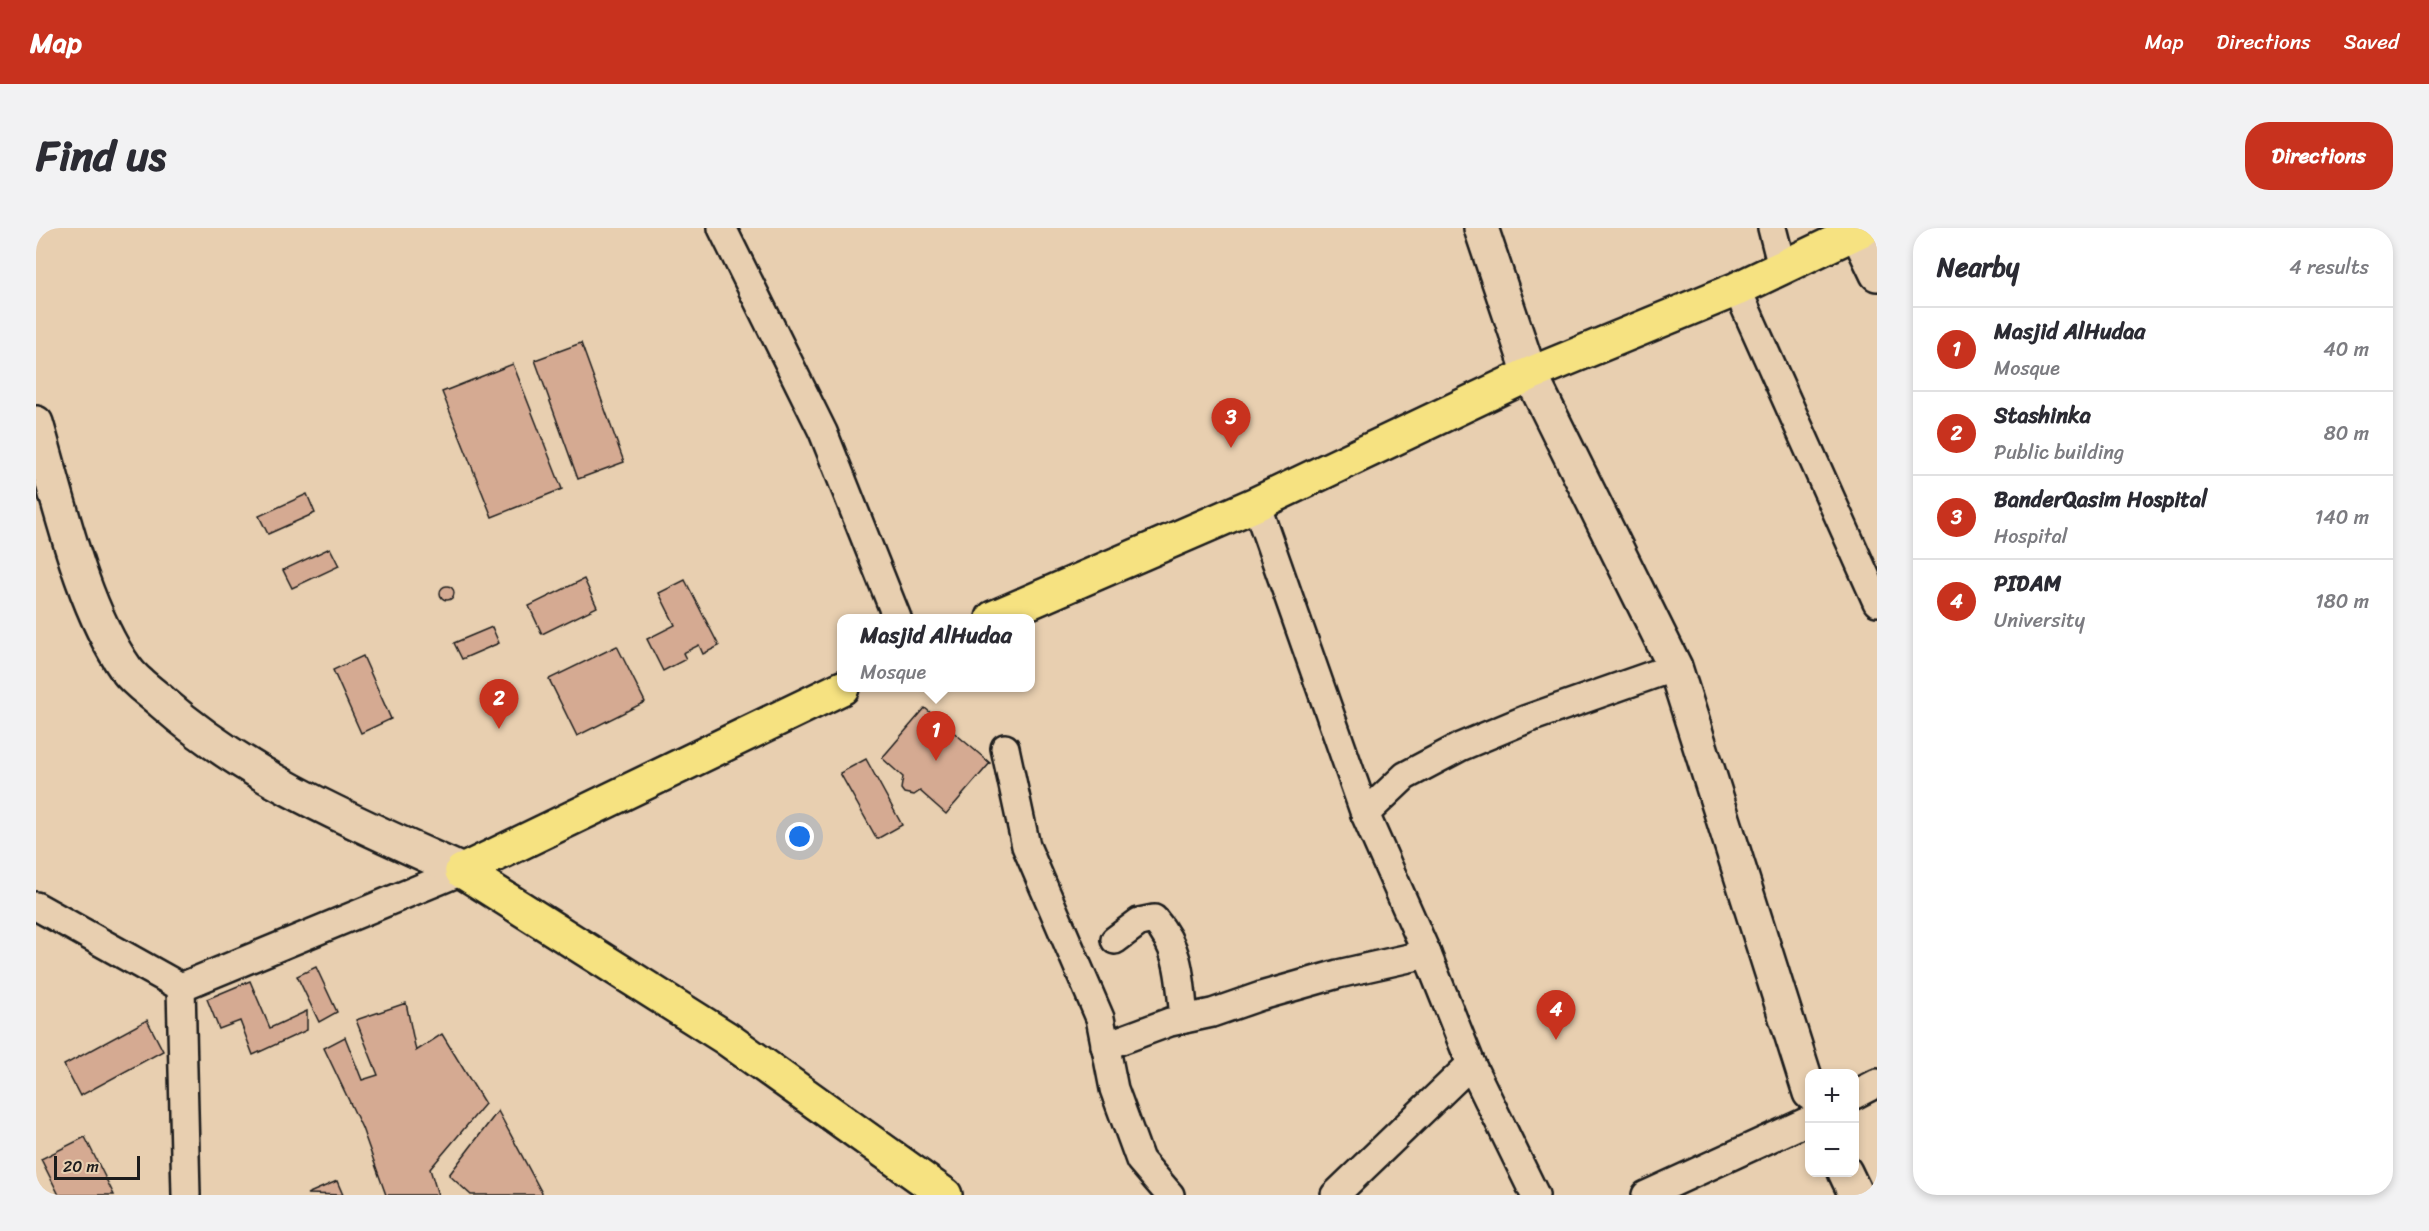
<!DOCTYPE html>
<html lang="en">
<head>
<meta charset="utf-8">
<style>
  :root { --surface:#fff; --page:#f2f2f3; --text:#2b2b33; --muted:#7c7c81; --line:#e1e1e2; --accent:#c8321e }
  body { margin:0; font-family:Sriracha,sans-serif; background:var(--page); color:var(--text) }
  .controls { position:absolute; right:18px; bottom:18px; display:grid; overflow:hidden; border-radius:12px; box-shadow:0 3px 9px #0003 }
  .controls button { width:54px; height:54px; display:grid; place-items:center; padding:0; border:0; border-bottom:2px solid var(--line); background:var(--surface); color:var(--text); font:30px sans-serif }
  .scale { position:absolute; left:18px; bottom:15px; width:86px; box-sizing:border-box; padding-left:6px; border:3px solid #1c1c1c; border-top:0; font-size:16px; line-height:21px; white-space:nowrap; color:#1c1c1c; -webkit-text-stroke:4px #e8cfb0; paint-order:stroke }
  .you { position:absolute; left:764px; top:609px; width:21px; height:21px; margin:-15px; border:4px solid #fff; border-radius:50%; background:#1a73e8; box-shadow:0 0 0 9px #1a73e833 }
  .badge { display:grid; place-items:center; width:39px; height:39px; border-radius:50%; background:var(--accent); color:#fff; font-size:20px; font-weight:700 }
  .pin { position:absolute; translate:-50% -50px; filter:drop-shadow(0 2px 3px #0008) }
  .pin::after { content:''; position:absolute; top:32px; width:21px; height:18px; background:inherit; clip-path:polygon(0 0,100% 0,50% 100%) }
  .popup { position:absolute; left:801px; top:386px; width:198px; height:78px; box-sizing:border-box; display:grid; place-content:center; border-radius:12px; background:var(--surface); filter:drop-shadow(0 2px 4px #0005); font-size:20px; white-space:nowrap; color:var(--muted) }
  .popup b { font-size:22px; color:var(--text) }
  .popup::after { content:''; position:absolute; left:50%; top:100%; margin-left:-12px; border:12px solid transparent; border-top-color:var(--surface) }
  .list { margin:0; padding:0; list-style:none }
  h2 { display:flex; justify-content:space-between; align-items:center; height:78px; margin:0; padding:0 24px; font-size:26px }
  h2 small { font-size:20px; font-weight:400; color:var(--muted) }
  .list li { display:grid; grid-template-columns:39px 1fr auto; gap:18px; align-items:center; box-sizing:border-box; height:84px; padding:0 24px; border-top:2px solid var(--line) }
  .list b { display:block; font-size:22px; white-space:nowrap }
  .list p { margin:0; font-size:20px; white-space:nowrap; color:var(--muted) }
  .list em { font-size:20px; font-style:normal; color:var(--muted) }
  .map { position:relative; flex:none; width:1841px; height:967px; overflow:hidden; border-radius:24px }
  header { display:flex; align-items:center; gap:36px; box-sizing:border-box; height:84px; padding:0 30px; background:var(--accent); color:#fff }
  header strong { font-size:28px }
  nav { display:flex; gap:33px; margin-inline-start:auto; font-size:21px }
  .intro { display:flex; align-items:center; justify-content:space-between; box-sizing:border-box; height:144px; padding:0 36px }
  h1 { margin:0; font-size:42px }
  .button { padding:15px 27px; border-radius:24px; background:var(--accent); color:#fff; font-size:21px; font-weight:700 }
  main { display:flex; gap:36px; padding:0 36px }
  aside { flex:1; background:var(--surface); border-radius:24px; box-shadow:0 3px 9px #0003 }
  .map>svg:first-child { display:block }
</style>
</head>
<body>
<header>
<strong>Map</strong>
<nav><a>Map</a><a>Directions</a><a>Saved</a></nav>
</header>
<div class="intro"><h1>Find us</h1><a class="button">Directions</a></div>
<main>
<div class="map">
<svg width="1841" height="967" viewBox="0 0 1841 967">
  <rect width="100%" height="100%" fill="#e8cfb0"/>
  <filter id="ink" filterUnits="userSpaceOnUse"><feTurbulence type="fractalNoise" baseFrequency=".0167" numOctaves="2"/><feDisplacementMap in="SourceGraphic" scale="12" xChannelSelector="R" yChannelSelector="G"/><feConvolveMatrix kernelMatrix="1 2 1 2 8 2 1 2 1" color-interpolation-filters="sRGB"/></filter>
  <g filter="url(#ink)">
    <g fill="#d5aa92" stroke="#1c1c1c" stroke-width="1.5">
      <polygon points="545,115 588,234 542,251 499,132"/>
      <polygon points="477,136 526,261 456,289 406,164"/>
      <polygon points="271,266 279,285 232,306 223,288"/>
      <polygon points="294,320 303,338 256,360 247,342"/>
      <polygon points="548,351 561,379 506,406 493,378"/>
      <polygon points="649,352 683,418 667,426 663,417 647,425 650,431 627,443 611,411 639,397 623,365"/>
      <circle cx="411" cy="365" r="7"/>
      <polygon points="456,399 463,415 426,431 418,415"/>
      <polygon points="581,418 609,474 541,508 513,451"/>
      <polygon points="327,428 355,491 325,505 297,442"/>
      <polygon points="889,480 954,535 910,586 884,563 878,567 868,565 865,561 867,549 846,530"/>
      <polygon points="830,531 866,597 841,611 804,545"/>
      <polygon points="280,739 301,784 283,794 261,748"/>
      <polygon points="214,753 234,800 271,783 271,802 217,827 204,793 183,801 171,771"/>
      <polygon points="370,775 380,823 406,806 449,876 394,941 402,967 350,967 326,900 288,820 309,809 326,852 342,847 320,792"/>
      <polygon points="111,792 127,823 44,868 28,837"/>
      <polygon points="462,883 507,967 435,967 413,947"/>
      <polygon points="49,909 78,967 23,967 5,931"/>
      <polygon points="301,953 307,967 271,966"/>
    </g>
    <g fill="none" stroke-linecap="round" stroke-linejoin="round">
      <defs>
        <g id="street">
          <polyline points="686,0 787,204 861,390"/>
          <polyline points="1736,0 1746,39"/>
          <polyline points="1701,61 1841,374"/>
          <polyline points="1220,276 1329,586 1391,726 1435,836 1499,967"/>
          <polyline points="969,520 990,618 1064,790 1078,861 1104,932 1134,967"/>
          <polyline points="1329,586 1369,548 1424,519 1491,491 1639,439"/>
          <polyline points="0,678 145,759"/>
          <path d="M1079 712 1103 694 1118 691C1145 722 1144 752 1148 791"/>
          <polyline points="145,759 426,643"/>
          <polyline points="145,759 150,967"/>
          <polyline points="1069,818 1134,794 1176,785 1225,768 1302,746 1391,726"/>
          <polyline points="1818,867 1841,855"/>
          <polyline points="1299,967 1435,836"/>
          <polyline points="1610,967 1774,892"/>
        </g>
        <g id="secondary">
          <polyline points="1445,0 1494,146 1639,439 1774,865"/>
          <polyline points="1821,4 1841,46"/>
          <path d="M0 195C23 272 45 377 90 441 99 454 115 464 127 475 213 551 322 596 426 643"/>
          <polyline points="1809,944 1820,967"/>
        </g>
        <g id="primary">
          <polyline points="957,390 1220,276 1494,146 1701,61 1829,0"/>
          <polyline points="426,643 690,810 909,967"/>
          <polyline points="426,643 806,460"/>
        </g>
      </defs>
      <use href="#street" stroke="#1c1c1c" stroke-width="32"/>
      <use href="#secondary" stroke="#1c1c1c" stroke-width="38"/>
      <use href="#primary" stroke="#1c1c1c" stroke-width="38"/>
      <use href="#street" stroke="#e8cfb0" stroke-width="27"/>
      <use href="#secondary" stroke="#e8cfb0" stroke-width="33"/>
      <use href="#primary" stroke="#f6e281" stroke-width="33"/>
    </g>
  </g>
</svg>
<div class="controls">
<button>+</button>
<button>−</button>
</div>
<div class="scale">20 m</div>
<div class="you"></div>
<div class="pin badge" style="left:900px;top:533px">1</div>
<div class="popup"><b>Masjid AlHudaa</b>Mosque</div>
<div class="pin badge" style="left:463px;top:501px">2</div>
<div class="pin badge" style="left:1195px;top:220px">3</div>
<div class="pin badge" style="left:1520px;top:812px">4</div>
</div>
<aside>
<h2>Nearby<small>4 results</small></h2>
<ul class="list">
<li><span class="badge">1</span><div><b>Masjid AlHudaa</b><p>Mosque</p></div><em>40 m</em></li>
<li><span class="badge">2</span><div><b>Stashinka</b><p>Public building</p></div><em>80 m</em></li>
<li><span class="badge">3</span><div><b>BanderQasim Hospital</b><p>Hospital</p></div><em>140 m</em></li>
<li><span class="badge">4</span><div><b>PIDAM</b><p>University</p></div><em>180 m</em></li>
</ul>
</aside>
</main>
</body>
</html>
